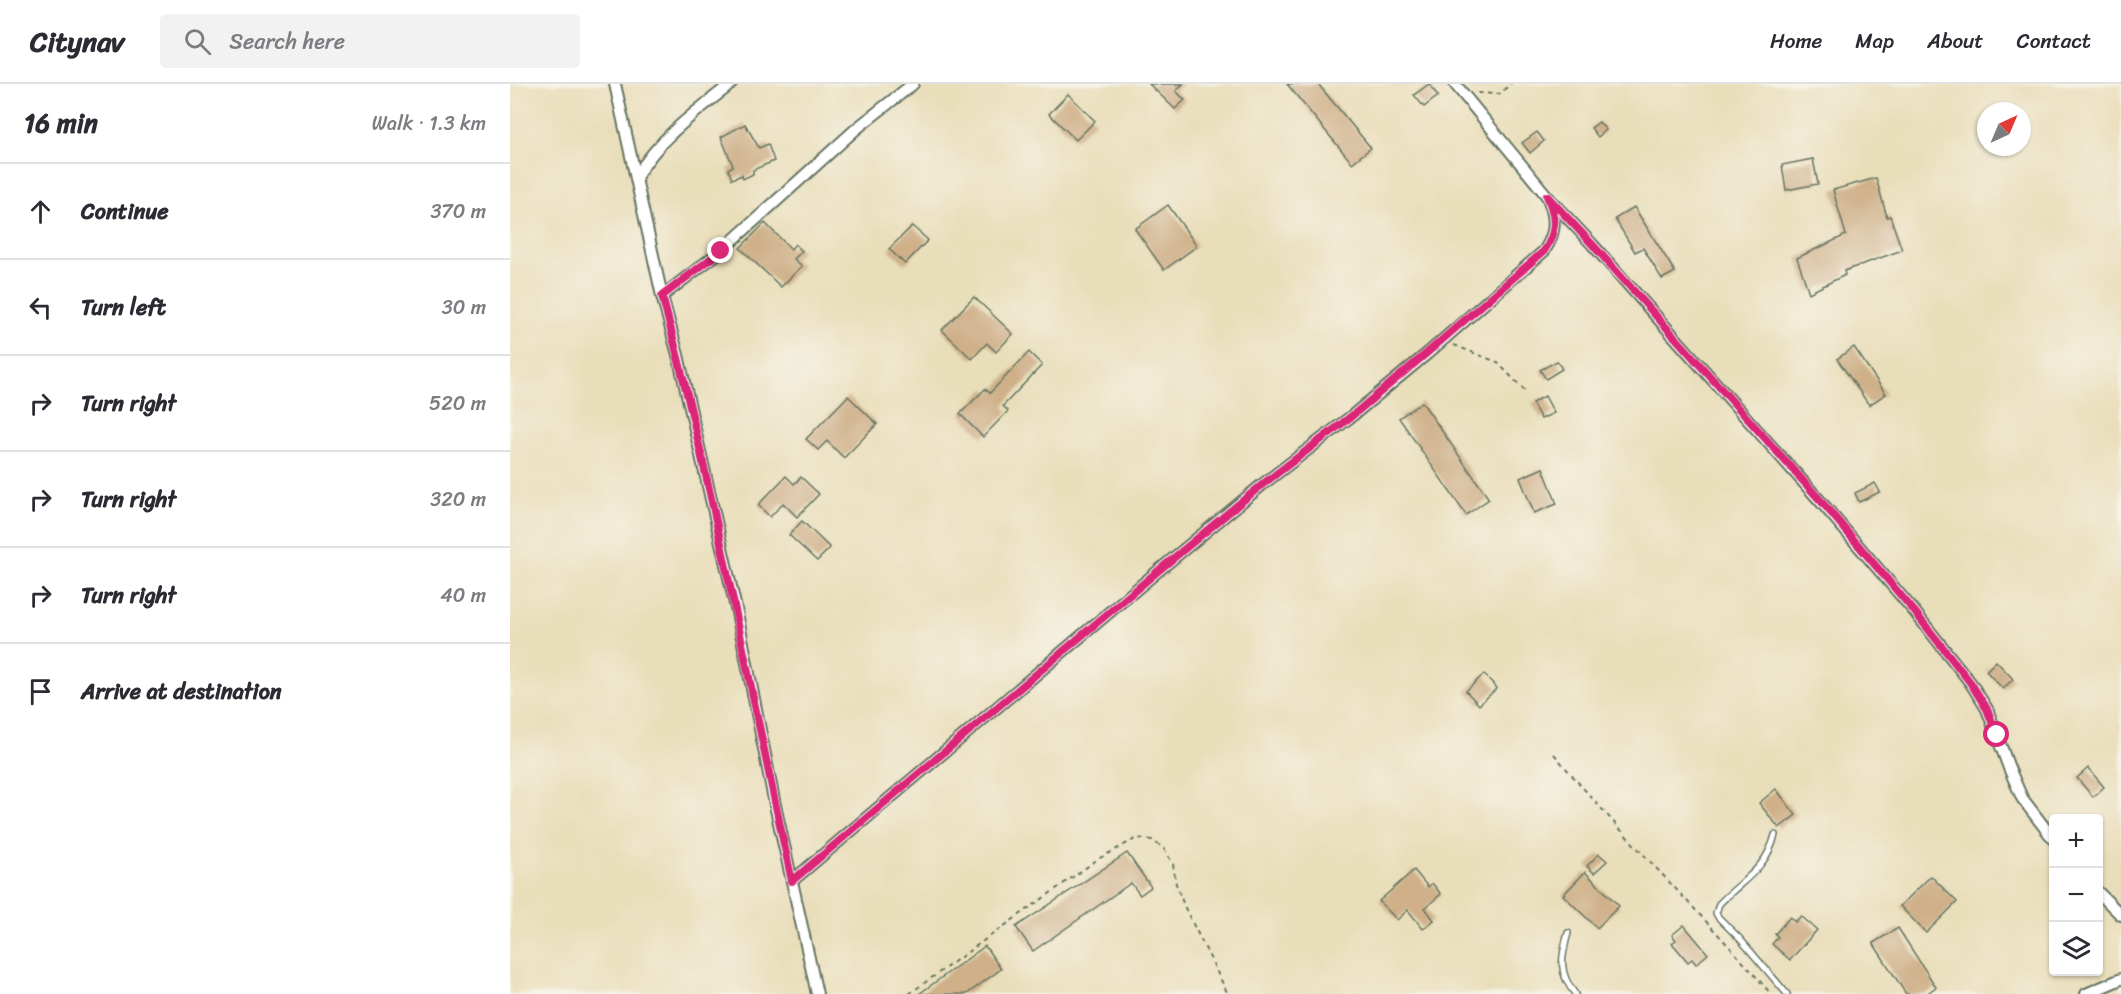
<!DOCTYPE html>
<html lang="en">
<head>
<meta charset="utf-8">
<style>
  :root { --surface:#fff; --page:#f2f2f3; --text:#2b2b33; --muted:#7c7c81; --line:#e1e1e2 }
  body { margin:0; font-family:Sriracha,sans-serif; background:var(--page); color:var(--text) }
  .controls { position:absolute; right:18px; bottom:18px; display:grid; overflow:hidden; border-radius:6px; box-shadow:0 2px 4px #0004 }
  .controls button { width:54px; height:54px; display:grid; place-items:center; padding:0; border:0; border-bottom:2px solid var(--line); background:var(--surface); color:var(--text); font:30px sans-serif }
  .compass { position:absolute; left:1467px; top:18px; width:54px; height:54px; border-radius:50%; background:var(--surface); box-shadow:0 2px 4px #0004; rotate:44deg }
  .stop { position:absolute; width:18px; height:18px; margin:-14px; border:4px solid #db2777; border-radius:50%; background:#fff }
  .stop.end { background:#db2777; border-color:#fff; box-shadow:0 2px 6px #0008 }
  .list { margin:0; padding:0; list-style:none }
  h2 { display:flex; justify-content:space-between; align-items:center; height:78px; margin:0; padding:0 24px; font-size:26px }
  h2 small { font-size:20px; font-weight:400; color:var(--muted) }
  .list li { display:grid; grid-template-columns:39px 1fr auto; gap:18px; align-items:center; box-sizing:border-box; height:96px; padding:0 24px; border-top:2px solid var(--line) }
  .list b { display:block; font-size:22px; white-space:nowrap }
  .list em { font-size:20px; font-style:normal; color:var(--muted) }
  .icon { flex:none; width:33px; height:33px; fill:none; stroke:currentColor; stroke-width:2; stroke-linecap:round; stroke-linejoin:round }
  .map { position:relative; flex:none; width:1611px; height:910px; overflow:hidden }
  header { display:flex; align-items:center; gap:36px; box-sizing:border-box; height:84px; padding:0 30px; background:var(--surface); border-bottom:2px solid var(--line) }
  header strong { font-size:28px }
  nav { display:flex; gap:33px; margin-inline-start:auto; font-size:21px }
  .search { width:420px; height:54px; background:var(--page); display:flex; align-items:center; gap:15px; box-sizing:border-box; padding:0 21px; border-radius:6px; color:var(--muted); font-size:22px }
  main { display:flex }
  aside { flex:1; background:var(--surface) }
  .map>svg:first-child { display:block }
</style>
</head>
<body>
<header>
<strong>Citynav</strong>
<div class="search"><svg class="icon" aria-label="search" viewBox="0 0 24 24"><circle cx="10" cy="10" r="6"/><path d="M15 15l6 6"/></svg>Search here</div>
<nav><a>Home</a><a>Map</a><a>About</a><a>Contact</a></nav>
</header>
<main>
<aside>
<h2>16 min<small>Walk · 1.3 km</small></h2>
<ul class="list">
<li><svg class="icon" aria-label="ahead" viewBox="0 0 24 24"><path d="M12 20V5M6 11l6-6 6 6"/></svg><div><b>Continue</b></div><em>370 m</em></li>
<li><svg class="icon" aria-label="left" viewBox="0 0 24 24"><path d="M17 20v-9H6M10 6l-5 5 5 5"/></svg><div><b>Turn left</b></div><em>30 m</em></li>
<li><svg class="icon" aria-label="right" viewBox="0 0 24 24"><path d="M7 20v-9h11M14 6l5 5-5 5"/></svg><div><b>Turn right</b></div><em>520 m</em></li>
<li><svg class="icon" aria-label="right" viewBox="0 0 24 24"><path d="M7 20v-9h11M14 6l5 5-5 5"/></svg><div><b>Turn right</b></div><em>320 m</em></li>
<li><svg class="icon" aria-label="right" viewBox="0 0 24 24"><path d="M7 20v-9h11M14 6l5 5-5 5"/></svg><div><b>Turn right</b></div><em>40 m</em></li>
<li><svg class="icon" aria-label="arrive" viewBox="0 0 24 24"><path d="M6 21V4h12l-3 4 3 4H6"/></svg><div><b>Arrive at destination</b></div></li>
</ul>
</aside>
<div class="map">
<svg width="1611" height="910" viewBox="0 0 1611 910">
  <rect width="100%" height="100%" fill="#f7f3e8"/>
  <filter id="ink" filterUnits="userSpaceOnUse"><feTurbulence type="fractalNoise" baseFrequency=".0167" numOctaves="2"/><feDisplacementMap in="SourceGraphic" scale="12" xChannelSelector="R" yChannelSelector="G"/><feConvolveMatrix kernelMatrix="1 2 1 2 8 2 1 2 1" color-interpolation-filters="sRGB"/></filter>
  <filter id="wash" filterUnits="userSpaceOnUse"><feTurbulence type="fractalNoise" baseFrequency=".008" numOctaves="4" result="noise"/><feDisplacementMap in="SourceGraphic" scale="24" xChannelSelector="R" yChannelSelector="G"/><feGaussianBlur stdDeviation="1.35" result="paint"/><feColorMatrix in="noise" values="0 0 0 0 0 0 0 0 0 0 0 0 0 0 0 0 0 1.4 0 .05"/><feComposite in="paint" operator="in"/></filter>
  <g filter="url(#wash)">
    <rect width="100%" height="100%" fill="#e9deba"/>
    <g id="blocks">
      <g fill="#cfb089">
        <polygon points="639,0 673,0 666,7 675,16 665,25"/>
        <polygon points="777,0 808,0 861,64 842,79"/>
        <polygon points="919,0 928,12 914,23 904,11"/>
        <polygon points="558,10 585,37 566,56 539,30"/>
        <polygon points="1089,38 1096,46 1088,53 1081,44"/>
        <polygon points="235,40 249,64 258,60 264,77 243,86 243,90 233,95 232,91 222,95 218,85 223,82 211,53"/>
        <polygon points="1027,48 1034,57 1020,69 1012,59"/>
        <polygon points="1303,75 1308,100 1276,106 1272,81"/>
        <polygon points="1366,94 1377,133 1380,132 1392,166 1334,187 1335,191 1299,209 1287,174 1336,151 1323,106"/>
        <polygon points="658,121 687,162 654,186 625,145"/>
        <polygon points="1124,123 1165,188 1152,195 1133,164 1125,168 1105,135"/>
        <polygon points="255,139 281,165 285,160 292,167 284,175 292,182 271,203 230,164"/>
        <polygon points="402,142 418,156 395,180 379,165"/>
        <polygon points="464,213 503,250 486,268 477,259 462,275 432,246"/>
        <polygon points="1344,263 1376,310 1359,321 1327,275"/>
        <polygon points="519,268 532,281 493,322 498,327 473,353 450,330 475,305 480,309"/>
        <polygon points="1047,277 1052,285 1036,295 1030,286"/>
        <polygon points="338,312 367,340 334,374 317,357 308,366 296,355"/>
        <polygon points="1035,312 1044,329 1031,335 1022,319"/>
        <polygon points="912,318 979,415 956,431 889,334"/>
        <polygon points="1033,384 1047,420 1024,429 1010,394"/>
        <polygon points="276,392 284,400 291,393 309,410 287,433 273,419 260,433 248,421"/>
        <polygon points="1365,399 1370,408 1349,418 1345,409"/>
        <polygon points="292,437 320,464 307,477 279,451"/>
        <polygon points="1486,577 1503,595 1493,605 1476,587"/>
        <polygon points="974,590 987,604 969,621 956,607"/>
        <polygon points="1578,684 1594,703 1583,713 1567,694"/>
        <polygon points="1266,705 1286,731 1269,744 1249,719"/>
        <polygon points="617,769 641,803 630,811 621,799 523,867 506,843"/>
        <polygon points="1089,770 1097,777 1084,789 1077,782"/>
        <polygon points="904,786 918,803 922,799 931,810 915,824 924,836 913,845 898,826 887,836 869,817"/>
        <polygon points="1075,788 1109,822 1087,844 1053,811"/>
        <polygon points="1421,792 1447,818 1416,849 1390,822"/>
        <polygon points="1291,832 1307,846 1280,876 1262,860 1268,853 1265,850 1280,833 1285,838"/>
        <polygon points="1174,841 1198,870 1186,880 1182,875 1178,878 1162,859 1166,856 1162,851"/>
        <polygon points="1388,844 1426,903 1416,910 1396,910 1363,859"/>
        <polygon points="475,862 491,885 457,910 409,910"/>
      </g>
    </g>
  </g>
  <g filter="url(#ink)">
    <use href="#blocks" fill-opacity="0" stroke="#667563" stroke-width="1.5"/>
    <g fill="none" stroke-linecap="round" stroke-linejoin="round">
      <defs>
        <g id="lane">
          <path d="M1265 751C1256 786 1232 796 1209 820L1206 829 1208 833 1230 855 1277 910"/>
          <path d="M1058 849C1051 874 1048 888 1065 910"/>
        </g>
        <g id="street">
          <polyline points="105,0 152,212 168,271 227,529 265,721 307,910"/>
          <polyline points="945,0 1037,112 1082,160 1311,418 1404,527 1460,598 1477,625 1499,684 1512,714 1544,756"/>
          <path d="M127 92C149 54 187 27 221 0"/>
          <polyline points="152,212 211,167 346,45 403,0"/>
          <path d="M282 797 648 487 753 400 843 331 918 269 1034 167C1047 148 1046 133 1037 112"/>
          <polyline points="1588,808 1611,831"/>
          <polyline points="1576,910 1611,895"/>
        </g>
      </defs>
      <use href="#lane" stroke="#667563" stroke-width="8"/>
      <use href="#street" stroke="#667563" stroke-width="14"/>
      <g stroke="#667563" stroke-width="2" stroke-dasharray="4.5 4.5" stroke-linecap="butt">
        <polyline points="968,9 989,10 1001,0"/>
        <polyline points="944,261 987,278 1017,309"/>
        <path d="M1044 670C1113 753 1191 828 1261 910"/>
        <polyline points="399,910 588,775 627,754 642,756 654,765 663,780 666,800 674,822 718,910"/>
      </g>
      <use href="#lane" stroke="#fff" stroke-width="5"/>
      <use href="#street" stroke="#fff" stroke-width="10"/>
    </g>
  </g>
  <g fill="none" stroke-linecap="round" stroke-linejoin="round" filter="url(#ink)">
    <path stroke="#db2777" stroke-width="8" d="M211 167 152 212C204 405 239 602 282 797L648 487 753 400 843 331 918 268 1034 167C1047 148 1046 133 1037 112L1082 160 1311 417 1404 527 1460 598 1477 625 1487 651"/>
  </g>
</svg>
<div class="controls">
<button>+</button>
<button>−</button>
<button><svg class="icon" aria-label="layers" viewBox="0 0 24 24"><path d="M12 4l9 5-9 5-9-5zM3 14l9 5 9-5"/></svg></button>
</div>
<svg class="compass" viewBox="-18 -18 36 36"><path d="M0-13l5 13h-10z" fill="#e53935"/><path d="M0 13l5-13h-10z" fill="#7c7c81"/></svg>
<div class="stop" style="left:1487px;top:651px"></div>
<div class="stop end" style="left:211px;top:167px"></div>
</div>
</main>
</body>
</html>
